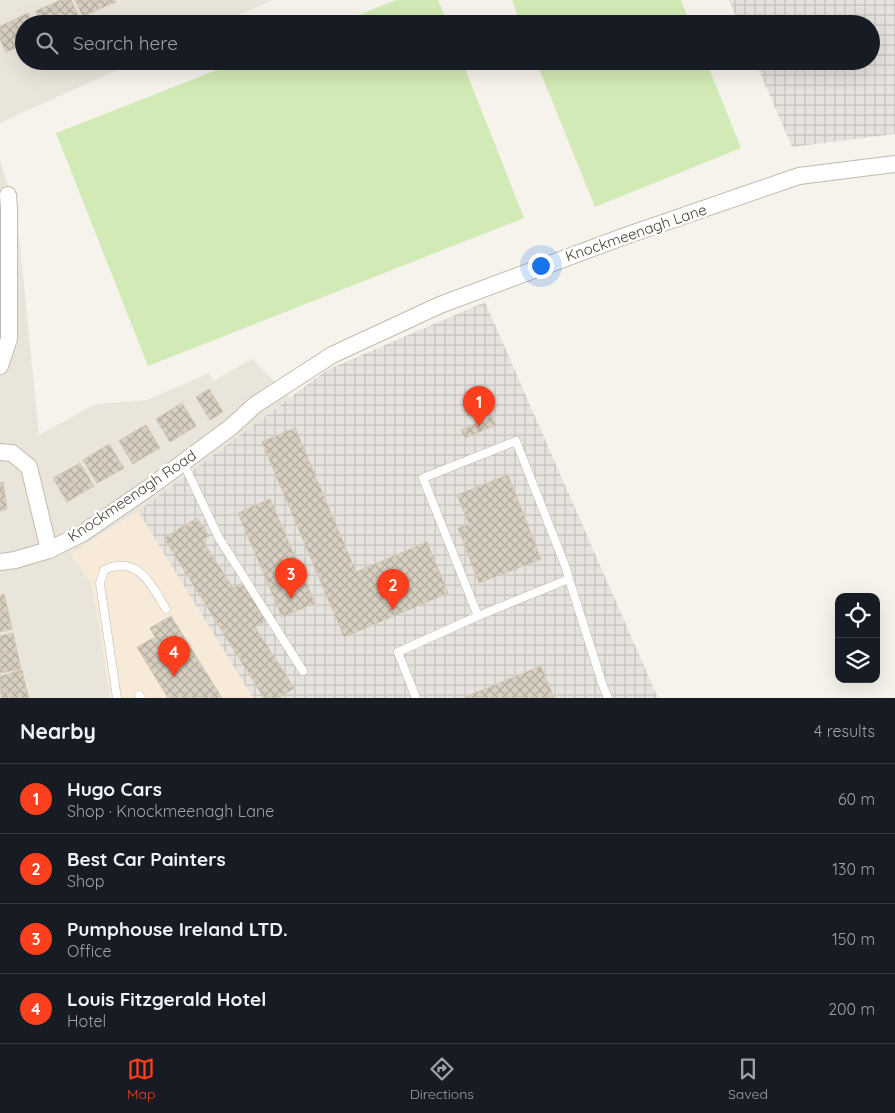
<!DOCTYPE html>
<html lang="en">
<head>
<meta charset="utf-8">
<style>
  :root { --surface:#171b24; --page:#20242c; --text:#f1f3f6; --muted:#9ea1a6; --line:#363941; --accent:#fc3f1d }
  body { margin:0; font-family:Quicksand,sans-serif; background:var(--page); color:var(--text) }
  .controls { position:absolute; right:15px; bottom:15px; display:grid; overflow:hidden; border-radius:10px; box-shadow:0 5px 20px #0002 }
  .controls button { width:45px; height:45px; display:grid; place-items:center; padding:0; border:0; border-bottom:1px solid var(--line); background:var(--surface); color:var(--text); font:25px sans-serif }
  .you { position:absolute; left:540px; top:265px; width:18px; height:18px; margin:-12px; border:4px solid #fff; border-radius:50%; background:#1a73e8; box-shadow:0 0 0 8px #1a73e833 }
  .badge { display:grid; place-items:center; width:32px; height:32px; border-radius:50%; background:var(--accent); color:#fff; font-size:16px; font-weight:700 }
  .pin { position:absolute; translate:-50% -41px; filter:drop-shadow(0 1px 2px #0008) }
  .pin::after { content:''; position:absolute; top:26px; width:18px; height:15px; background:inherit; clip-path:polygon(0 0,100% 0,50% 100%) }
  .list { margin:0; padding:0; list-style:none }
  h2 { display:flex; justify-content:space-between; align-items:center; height:65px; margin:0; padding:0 20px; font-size:21px }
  h2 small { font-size:16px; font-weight:400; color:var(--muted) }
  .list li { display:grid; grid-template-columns:32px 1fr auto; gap:15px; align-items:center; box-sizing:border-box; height:70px; padding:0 20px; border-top:1px solid var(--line) }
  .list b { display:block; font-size:19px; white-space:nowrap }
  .list p { margin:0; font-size:16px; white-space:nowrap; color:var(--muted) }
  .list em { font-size:16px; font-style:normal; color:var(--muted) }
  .icon { flex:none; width:28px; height:28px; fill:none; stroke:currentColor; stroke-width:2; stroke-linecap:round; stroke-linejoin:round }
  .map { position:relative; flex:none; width:895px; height:698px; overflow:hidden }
  .search { position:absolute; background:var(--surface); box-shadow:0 5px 20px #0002; left:15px; right:15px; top:15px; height:55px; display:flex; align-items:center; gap:12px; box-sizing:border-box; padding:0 18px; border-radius:28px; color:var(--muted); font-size:19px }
  .sheet { height:345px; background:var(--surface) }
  nav { display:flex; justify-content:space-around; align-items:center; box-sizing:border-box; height:70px; border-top:1px solid var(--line); background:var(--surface); font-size:14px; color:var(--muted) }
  nav a { display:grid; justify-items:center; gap:2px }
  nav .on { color:var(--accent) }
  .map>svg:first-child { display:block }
</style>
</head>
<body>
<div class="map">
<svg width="895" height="698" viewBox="0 0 895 698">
  <defs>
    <pattern id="industrial-grid" width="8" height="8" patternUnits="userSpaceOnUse" patternTransform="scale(1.25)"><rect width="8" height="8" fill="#e6e2dd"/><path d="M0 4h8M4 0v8" fill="none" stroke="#c7c3be"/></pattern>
    <pattern id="building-cross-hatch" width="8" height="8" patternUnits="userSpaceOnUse" patternTransform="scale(1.25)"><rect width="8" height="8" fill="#d8cfc1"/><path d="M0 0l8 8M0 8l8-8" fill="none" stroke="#b1aa9e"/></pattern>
  </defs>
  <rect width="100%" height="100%" fill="#f6f3ec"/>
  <g fill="#eae5da">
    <polygon points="0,0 272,0 219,24 24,24 24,61 137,61 0,123"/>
    <polygon points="0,160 17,215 39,435 96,404 147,400 209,373 213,381 252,359 290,397 138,511 71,554 91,583 101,634 110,698 0,698"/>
  </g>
  <polygon fill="#f7ead8" points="138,511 253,698 110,698 101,634 91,583 71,554"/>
  <g fill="url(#industrial-grid)">
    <polygon points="729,0 895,0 895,134 792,147 755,61 871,61 871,24 739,24"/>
    <polygon points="485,302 658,698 253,698 138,511 327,370"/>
  </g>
  <g fill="#d2eab5">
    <polygon points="396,0 438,0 448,24 336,24"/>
    <polygon points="512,0 681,0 690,24 521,24"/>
    <polygon points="240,61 462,61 524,218 148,366 56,133"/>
    <polygon points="536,61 706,61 741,148 595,207"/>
  </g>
  <g fill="url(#building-cross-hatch)" stroke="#d3c7b4">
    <polygon points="60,0 71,0 80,19 70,24 62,24 52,4"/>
    <polygon points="75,0 95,0 99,9 83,17"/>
    <polygon points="95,0 115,0 116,2 99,9"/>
    <polygon points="52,4 62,24 42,24 36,11"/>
    <polygon points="28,13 33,24 24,24 24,44 22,45 12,21"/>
    <polygon points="12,21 22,45 6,52 0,39 0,26"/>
    <polygon points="209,389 223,412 210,420 196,397"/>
    <polygon points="182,403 196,426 183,434 169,411"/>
    <polygon points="169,411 183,434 170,442 156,419"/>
    <polygon points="492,416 496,425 465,438 461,430"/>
    <polygon points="146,425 160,448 146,456 132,433"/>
    <polygon points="295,428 356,572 427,542 448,593 344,637 262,442"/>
    <polygon points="132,433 146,456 133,464 119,441"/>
    <polygon points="109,444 124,468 110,476 96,452"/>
    <polygon points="96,452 110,476 97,483 83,460"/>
    <polygon points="80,463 94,486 80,494 66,471"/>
    <polygon points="66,471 80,494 67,502 53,478"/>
    <polygon points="508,475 541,559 479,583 458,528 469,524 457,495"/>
    <polygon points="3,482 7,509 0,511 0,483"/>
    <polygon points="270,499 315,603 282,617 238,513"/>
    <polygon points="197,518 209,536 202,540 233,588 244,582 268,620 255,627 294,688 279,698 264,698 164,538"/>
    <polygon points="4,594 8,611 0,613 0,595"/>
    <polygon points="8,611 12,629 0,632 0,613"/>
    <polygon points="171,616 222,698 168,698 137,647 155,637 150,628"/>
    <polygon points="13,633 17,651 0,655 0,636"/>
    <polygon points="17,651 21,669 0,673 0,655"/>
    <polygon points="541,666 554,698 463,698"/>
    <polygon points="22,670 26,688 1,694 0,676"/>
    <polygon points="26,688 29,698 2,698 1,694"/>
  </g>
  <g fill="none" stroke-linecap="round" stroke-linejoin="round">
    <defs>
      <g id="service">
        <polyline points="183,462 219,538 303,671"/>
        <polyline points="569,579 478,616 423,478 516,441 566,568 569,579 602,683 608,698"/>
        <polyline points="139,695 141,698"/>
        <path d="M117 698 100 583 104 570C137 554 151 584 166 609"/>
        <polyline points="416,698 398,652 478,616"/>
      </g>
      <g id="minor">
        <polyline points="0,366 9,339 9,208 8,195"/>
        <polyline points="0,452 12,453 29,467 49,550"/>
        <polyline points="0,562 15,560 49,550 83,533 150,487 231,427 255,405 332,355 440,305 625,236 799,176 895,164"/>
      </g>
    </defs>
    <use href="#service" stroke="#c2bbae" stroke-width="9"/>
    <use href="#minor" stroke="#c2bbae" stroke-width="18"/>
    <use href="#service" stroke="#fff" stroke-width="8"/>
    <use href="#minor" stroke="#fff" stroke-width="16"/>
  </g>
  <g text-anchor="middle" stroke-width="5" stroke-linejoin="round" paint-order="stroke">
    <g font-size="15" fill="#4b4439" stroke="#fff">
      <text transform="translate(636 233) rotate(-19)" y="5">Knockmeenagh Lane</text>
      <text transform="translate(132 496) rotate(-34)" y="5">Knockmeenagh Road</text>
    </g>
  </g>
</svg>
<div class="controls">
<button><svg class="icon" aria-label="locate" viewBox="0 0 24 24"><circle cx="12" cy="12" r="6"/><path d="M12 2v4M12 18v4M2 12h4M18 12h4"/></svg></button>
<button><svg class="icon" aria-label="layers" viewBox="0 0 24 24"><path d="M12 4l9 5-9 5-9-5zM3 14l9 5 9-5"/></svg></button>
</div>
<div class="you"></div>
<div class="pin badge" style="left:479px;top:427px">1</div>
<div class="pin badge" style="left:393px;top:610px">2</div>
<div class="pin badge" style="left:291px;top:599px">3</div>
<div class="pin badge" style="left:174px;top:677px">4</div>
<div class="search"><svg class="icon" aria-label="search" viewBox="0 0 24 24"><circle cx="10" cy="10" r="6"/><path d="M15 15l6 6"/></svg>Search here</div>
</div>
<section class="sheet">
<h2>Nearby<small>4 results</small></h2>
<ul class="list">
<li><span class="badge">1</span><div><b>Hugo Cars</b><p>Shop · Knockmeenagh Lane</p></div><em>60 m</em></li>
<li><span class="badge">2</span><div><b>Best Car Painters</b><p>Shop</p></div><em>130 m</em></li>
<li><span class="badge">3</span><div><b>Pumphouse Ireland LTD.</b><p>Office</p></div><em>150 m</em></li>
<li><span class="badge">4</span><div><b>Louis Fitzgerald Hotel</b><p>Hotel</p></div><em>200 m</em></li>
</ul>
</section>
<nav>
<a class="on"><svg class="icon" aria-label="map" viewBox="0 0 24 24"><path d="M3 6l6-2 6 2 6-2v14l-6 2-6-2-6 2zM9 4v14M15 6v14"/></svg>Map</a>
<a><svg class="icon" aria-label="directions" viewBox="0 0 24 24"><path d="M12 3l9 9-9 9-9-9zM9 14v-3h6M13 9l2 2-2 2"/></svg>Directions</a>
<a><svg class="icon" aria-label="saved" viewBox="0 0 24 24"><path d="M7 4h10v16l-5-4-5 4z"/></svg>Saved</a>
</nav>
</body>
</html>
